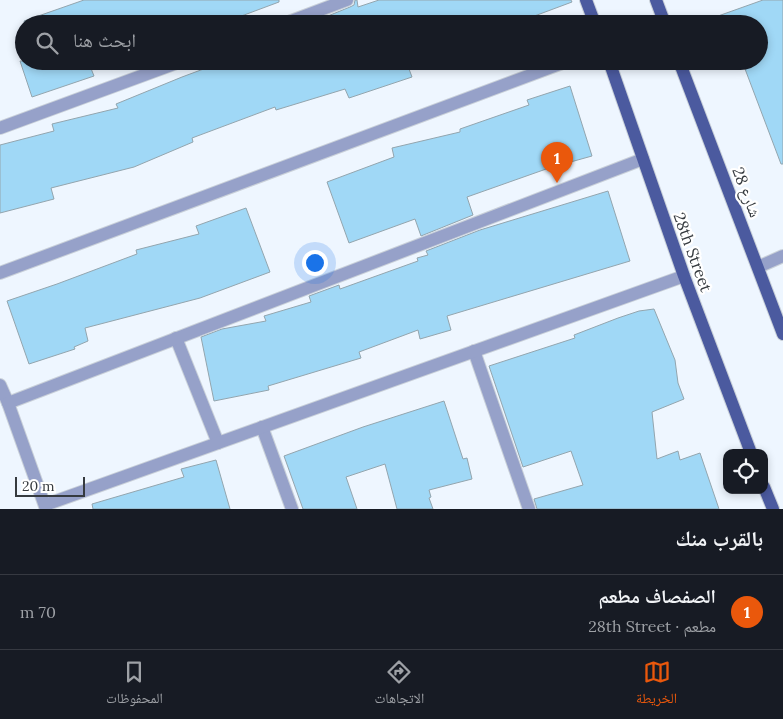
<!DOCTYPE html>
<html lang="ar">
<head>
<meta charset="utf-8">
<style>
  :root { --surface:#171b24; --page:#20242c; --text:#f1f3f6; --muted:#9ea1a6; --line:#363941; --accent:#ea580c }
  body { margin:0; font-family:Lora,"Noto Naskh Arabic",serif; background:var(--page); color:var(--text); direction:rtl }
  .controls { position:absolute; right:15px; bottom:15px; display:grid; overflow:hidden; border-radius:10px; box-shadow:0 2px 8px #0003 }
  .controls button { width:45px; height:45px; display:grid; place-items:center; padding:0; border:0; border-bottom:1px solid var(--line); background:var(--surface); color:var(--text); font:25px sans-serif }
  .scale { position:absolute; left:15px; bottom:12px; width:70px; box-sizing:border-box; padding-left:5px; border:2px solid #353a3f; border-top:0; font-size:14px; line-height:18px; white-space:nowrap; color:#353a3f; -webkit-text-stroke:4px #fff; paint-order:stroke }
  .you { position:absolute; left:314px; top:262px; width:18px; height:18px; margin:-12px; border:4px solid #fff; border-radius:50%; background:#1a73e8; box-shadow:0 0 0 8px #1a73e833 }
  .badge { display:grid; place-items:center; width:32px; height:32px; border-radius:50%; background:var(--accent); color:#fff; font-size:16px; font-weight:700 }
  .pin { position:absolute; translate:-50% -41px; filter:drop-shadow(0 1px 2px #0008) }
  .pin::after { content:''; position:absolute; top:26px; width:18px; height:15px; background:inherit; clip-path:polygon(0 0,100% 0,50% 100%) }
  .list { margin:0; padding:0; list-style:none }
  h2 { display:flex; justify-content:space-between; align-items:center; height:65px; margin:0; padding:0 20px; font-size:21px }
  h2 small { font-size:16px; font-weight:400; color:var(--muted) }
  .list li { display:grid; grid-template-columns:32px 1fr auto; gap:15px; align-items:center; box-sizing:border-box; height:75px; padding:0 20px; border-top:1px solid var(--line) }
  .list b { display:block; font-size:19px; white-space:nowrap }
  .list p { margin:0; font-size:16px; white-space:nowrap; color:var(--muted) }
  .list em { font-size:16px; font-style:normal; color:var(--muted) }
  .icon { flex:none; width:28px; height:28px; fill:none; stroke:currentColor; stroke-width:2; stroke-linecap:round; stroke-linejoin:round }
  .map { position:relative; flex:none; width:783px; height:509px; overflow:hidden; direction:ltr }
  .search { position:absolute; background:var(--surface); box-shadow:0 2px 8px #0003; left:15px; right:15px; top:15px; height:55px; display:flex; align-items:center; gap:12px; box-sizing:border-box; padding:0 18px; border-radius:28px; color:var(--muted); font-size:19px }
  .sheet { height:140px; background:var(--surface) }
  nav { display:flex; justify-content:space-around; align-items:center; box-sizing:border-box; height:70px; border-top:1px solid var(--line); background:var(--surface); font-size:14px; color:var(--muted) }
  nav a { display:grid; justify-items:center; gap:2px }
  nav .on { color:var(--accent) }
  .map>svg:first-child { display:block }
</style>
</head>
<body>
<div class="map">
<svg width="783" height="509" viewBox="0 0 783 509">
  <rect width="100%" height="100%" fill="#eef6ff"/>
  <g fill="#a0d8f6" stroke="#93a5ae">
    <polygon points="84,0 279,0 279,2 220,24 25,24 24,21"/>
    <polygon points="355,0 357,0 358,7 379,0 571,0 572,2 513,24 318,24 318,20 350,7 354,5"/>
    <polygon points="763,0 783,0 783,164 781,164 742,61 759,61 759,24 704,24 704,21"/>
    <polygon points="20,61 88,61 94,76 32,97"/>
    <polygon points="225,61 406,61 412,77 349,98 345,89 276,110 275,107 192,138 193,142 134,167 51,188 54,199 0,213 0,145 54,131 52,124 118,108 116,104 182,77"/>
    <polygon points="570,86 592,156 549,168 467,197 473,215 421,236 415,219 349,243 327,182 394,157 392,148 460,132 460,129 529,105 527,100"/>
    <polygon points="608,191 630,261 447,316 451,330 420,339 418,330 359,352 361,358 268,386 269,390 214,401 201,337 222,329 266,321 264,316 311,302 309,296 339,285 340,289 418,261 417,258 428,255 426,251 480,230"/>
    <polygon points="246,208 270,272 200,298 85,328 88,341 74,347 75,349 29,364 7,301 57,284 137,254 136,250 199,234 196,226"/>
    <polygon points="654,309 675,360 678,383 684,399 652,412 657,459 678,451 680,460 700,453 719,509 537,509 534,499 583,485 571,451 523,467 489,366 575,338 574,335 618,318 639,311"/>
    <polygon points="444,401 463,459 467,458 472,479 429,490 431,497 429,498 433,509 397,509 385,464 346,477 357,509 303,509 284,456 363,427"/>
    <polygon points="216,460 230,509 93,509 92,504 184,477 181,469"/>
  </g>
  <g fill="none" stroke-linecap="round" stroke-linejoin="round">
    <defs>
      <g id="minor">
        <polyline points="283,24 347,0"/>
        <polyline points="0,128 182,61"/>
        <polyline points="758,267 783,256"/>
        <polyline points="0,273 568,61"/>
        <polyline points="176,338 218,443"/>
        <polyline points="474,351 529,509"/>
        <polyline points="0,385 8,403 46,509"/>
        <polyline points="8,403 643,159"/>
        <polyline points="262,427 292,509"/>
        <polyline points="45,505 684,276"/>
      </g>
      <g id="major">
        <polyline points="586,0 595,24"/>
        <polyline points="656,0 665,24"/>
        <polyline points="609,61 684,276 751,453"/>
        <polyline points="679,61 783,334"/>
        <polyline points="764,487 773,509"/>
      </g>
    </defs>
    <use href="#minor" stroke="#c9d0d9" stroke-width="14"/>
    <use href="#major" stroke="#c9d0d9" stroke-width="14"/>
    <use href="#minor" stroke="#96a1c9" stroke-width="12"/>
    <use href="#major" stroke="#4b5a9f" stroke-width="12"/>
  </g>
  <g text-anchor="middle" stroke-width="4.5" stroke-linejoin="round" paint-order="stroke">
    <g font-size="16" fill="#353a3f" stroke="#fff">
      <text transform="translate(747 192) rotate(69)" y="6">شارع 28</text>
      <text transform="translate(693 252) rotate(70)" y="6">28th Street</text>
    </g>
  </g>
</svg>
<div class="controls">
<button><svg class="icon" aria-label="locate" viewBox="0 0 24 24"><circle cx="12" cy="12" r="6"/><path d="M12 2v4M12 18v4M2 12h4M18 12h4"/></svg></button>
</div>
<div class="scale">20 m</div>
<div class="you"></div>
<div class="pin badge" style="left:557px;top:183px">1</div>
<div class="search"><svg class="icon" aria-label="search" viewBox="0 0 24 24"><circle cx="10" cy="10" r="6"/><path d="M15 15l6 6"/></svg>ابحث هنا</div>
</div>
<section class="sheet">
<h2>بالقرب منك<small></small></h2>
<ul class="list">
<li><span class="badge">1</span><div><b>الصفصاف مطعم</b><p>مطعم · 28th Street</p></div><em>70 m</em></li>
</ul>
</section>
<nav>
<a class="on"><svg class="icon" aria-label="map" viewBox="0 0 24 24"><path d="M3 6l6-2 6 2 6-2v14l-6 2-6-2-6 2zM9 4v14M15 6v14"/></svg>الخريطة</a>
<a><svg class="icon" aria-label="directions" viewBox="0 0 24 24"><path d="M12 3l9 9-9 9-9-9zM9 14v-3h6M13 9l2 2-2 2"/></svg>الاتجاهات</a>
<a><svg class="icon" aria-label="saved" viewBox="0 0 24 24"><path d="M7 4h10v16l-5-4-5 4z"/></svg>المحفوظات</a>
</nav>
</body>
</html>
